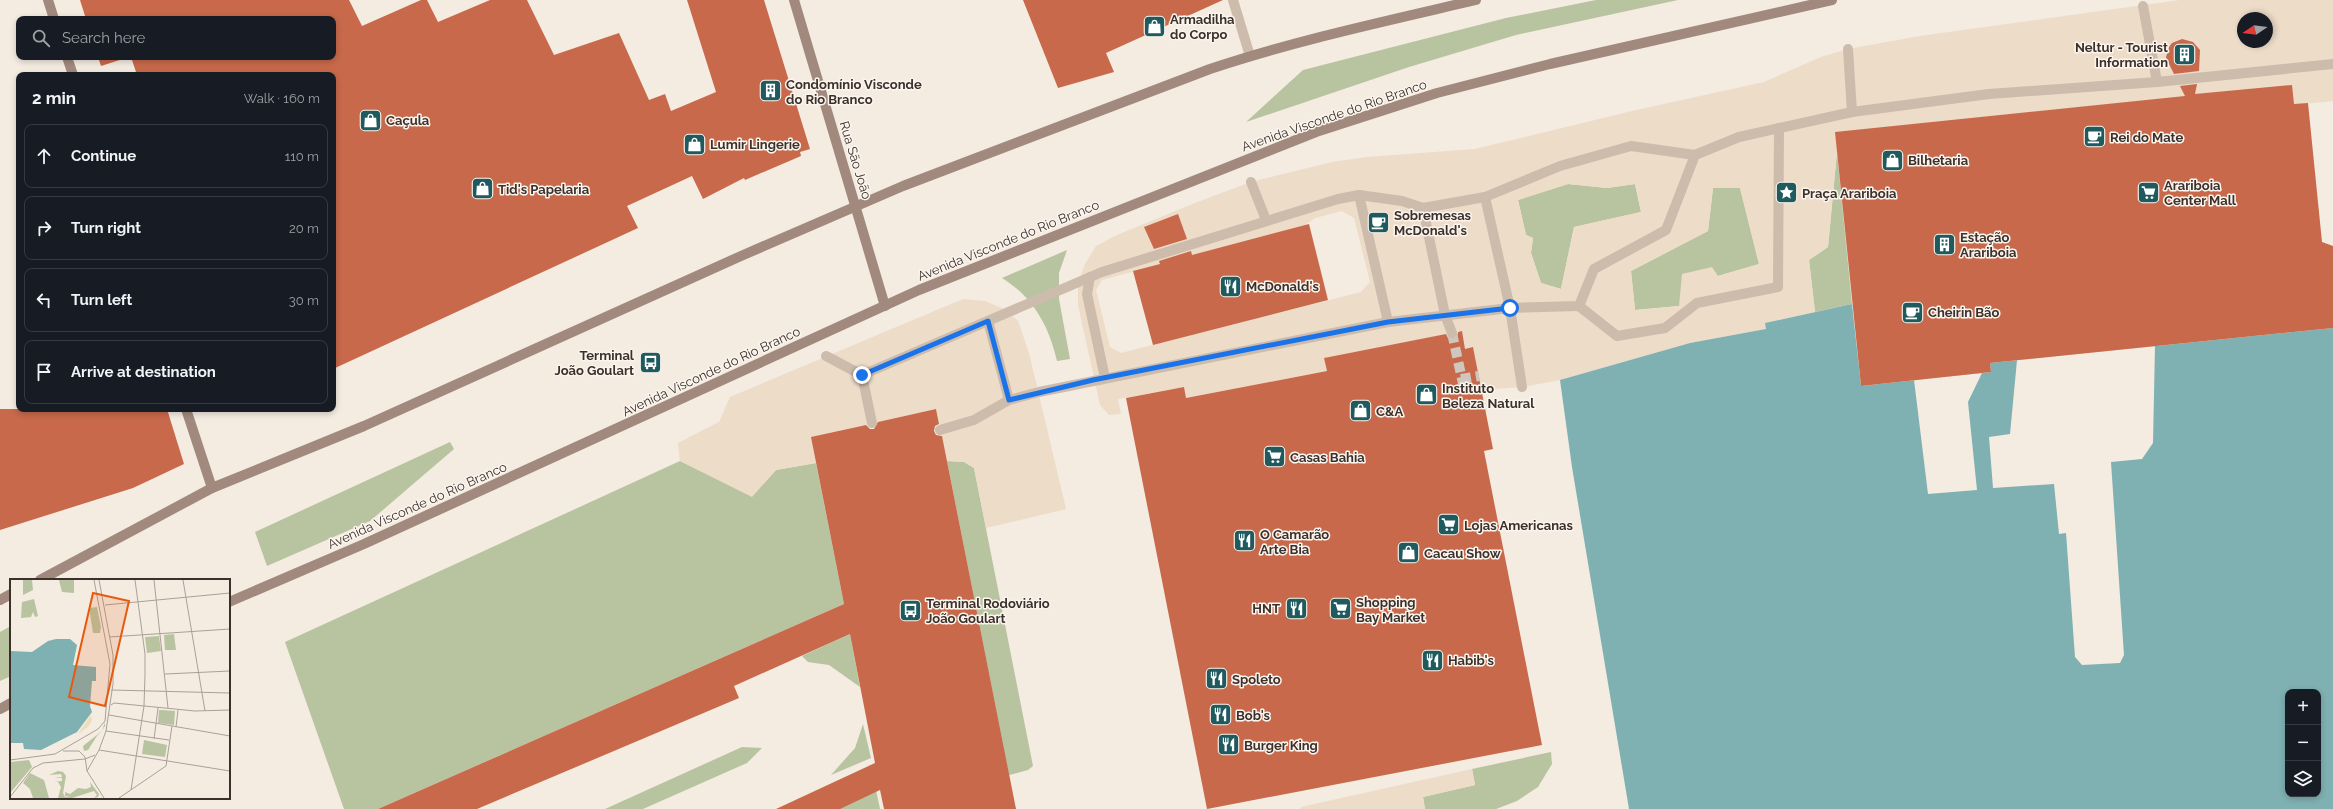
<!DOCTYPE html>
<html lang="en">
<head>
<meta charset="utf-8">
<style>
  :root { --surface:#171b24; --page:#20242c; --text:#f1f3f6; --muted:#9ea1a6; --line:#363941 }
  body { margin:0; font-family:Raleway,sans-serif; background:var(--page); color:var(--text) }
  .controls { position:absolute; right:12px; bottom:12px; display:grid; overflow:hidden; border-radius:8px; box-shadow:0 2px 6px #0003 }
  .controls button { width:36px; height:36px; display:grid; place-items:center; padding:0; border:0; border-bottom:1px solid var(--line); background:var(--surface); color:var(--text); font:20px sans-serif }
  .compass { position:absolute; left:2237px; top:12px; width:36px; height:36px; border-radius:50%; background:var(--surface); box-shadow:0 2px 6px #0003; rotate:257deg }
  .stop { position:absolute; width:12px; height:12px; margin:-9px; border:3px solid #1a73e8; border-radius:50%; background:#fff }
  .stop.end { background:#1a73e8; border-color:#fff; box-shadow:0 1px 4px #0008 }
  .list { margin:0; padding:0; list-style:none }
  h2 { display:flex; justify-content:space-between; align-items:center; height:52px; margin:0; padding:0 16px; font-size:17px }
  h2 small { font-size:13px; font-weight:400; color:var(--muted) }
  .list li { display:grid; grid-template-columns:26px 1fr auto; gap:12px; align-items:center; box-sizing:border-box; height:64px; margin:0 8px 8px; padding:0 8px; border:1px solid var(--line); border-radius:8px }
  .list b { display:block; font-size:15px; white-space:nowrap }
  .list em { font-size:13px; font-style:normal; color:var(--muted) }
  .icon { flex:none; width:22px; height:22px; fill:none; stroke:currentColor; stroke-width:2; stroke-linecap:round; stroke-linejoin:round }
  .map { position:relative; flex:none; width:2333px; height:809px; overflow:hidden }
  .search { position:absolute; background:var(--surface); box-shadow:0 2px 6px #0003; left:16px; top:16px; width:320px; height:44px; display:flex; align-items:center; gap:10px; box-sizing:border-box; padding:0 14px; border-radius:8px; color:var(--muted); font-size:15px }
  .panel { position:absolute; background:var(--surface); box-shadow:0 2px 6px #0003; left:16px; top:72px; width:320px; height:340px; border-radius:8px }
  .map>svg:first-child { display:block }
</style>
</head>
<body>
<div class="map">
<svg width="2333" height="809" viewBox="0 0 2333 809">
  <rect width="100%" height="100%" fill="#f4ebe1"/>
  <g fill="#b8c4a0">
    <polygon points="1596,0 1678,0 1516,35 1409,67 1246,122 1303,70 1506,18"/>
    <polygon points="1837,152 1852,304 1815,312 1809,260 1828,247"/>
    <polygon points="1568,184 1607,188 1635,184 1641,212 1574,227 1561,289 1541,283 1531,253 1533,238 1526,235 1518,200"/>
    <polygon points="1713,188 1740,188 1759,264 1718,276 1679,306 1635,310 1631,271 1708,231"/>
    <path d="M1067 250 1059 273V299L1070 359 1057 361C1049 326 1033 297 1002 278Z"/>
    <polygon points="450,442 454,449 370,521 267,566 255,532"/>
    <polygon points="680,461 752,496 776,470 816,463 844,604 378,809 344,809 285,642"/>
    <polygon points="947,461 964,462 974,468 1033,766 1028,770 1009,775"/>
    <polygon points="11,626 11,676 0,681 0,632"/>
    <polygon points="850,634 860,687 829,665 808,662 802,656"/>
    <polygon points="863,724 871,758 831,775 855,748"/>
    <polygon points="742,747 762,748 747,763 643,809 605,809"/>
    <polygon points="1551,752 1552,764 1538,787 1517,801 1496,809 1425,809 1423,797 1475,785 1472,769"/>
    <polygon points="876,790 880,809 835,809"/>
  </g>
  <g fill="#ecdcc8" fill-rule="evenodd">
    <path d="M2180 0H2333V101L1837 152 1828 247 1809 260 1815 312 1766 323 1767 329 1690 343 1560 380 1522 387 1481 390 1473 347 1465 349 1462 331 1324 358 1327 371 1186 398 1184 387 1118 399 1121 414 1109 415 1100 405 1078 305V282L1085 264 1096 246 1117 235 1195 203 1251 182 1332 162 1367 157 1475 149 1632 111 1764 82 1821 57 1848 49 1920 36ZM2243 18H2267V42H2243ZM1568 184 1607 188 1635 184 1641 212 1574 227 1561 289 1541 283 1531 253 1533 238 1526 235 1518 200ZM1713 188H1740L1759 264 1718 276 1712 267 1682 274 1679 306 1635 310 1631 271 1708 231ZM1342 211 1354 218 1370 282 1361 292 1121 353 1110 347 1096 290 1102 280 1305 225 1315 218Z"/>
    <polygon points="963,299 985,301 1004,309 1018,321 1029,353 1066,509 986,528 974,468 964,462 947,461 936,409 812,437 816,463 776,470 752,497 680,461 678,443 719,422 730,397"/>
    <polygon points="1472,769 1475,785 1423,797 1425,809 1300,809 1301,807"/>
  </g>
  <path fill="#7fb0b2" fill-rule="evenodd" d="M1852 304 1861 386 1991 372 1990 363 2333 328V809H1629L1572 467 1560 380 1690 343 1766 329 1765 323ZM2288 692H2318V794H2288Z"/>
  <g fill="#f4ebe1">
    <polygon points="2155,346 2153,443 2142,459 2111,462 2124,655 2120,663 2082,665 2075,657 2066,533 2059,534 2054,484 1993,488 1989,437 2010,434 2017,360"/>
    <polygon points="1982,373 1968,402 1977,490 1928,494 1914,380"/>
  </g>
  <g fill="#c8694b">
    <polygon points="80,0 349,0 362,26 421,0 427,0 438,22 490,0 527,0 554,55 619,33 649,100 665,94 671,111 716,92 687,0 764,0 810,149 800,152 801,156 745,180 744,178 703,199 692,176 627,206 638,228 333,369 333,75 137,75 131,57 333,57 333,19 86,19"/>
    <polygon points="1023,0 1223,0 1106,53 1114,72 1058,88"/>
    <polygon points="2182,39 2193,42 2200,50 2199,71 2174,74 2168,62 2166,57 2169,47 2172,43"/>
    <polygon points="98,57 129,57 101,66"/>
    <polygon points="2197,84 2195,94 2292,85 2294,104 2308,103 2322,242 2333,246 2333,328 1990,363 1991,372 1861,386 1835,132 2185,96 2180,86"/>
    <polygon points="1178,214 1187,239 1154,249 1144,227"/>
    <polygon points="1309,224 1328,300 1153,345 1133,271 1160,264 1159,261 1191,251 1192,255"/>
    <polygon points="1462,331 1465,349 1473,347 1493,449 1484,451 1542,745 1207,809 1126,398 1184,387 1186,398 1327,371 1324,358 1446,334 1448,338 1454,339 1457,337 1458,332"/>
    <polygon points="0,409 167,409 184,464 133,488 0,530"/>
    <polygon points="936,409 939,424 935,426 934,431 936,435 942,436 1016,809 884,809 880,790 840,809 776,809 875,763 850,634 734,686 739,698 477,809 378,809 844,604 811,437 866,425 870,429 874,429 878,422"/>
  </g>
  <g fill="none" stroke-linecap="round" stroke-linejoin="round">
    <g stroke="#cfc6bd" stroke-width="10" stroke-dasharray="10 5" stroke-linecap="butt">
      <polyline points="1452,333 1465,393"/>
      <polyline points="1461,379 1479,376"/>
    </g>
    <g stroke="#cdbbac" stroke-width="10">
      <polyline points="1233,0 1250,56"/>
      <polyline points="2143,6 2157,82"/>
      <polyline points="1848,49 1852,112"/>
      <polyline points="1251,182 1266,220"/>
      <polyline points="1359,195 1388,322"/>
      <polyline points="1485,197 1510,308 1522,387"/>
      <polyline points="1423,208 1445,315 1452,333"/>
      <polyline points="1090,277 1087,294 1105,378"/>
      <polyline points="1579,306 1617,336 1665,328 1697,303 1778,287 1779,128"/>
      <polyline points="988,321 1009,400"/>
      <polyline points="826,356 862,375"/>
      <polyline points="862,375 1102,272 1338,199 1359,195 1402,201 1423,208 1485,197 1560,166 1631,146 1695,155 1739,137 1852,112 1989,94 2157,82 2333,64"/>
      <polyline points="862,375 872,423"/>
      <polyline points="940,430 974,420 1009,400 1039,392 1388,322 1510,308 1579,306 1594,269 1666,230 1695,155"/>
    </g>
    <g stroke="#a18a7d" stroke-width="10">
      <polyline points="48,0 54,19"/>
      <polyline points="794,0 885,306"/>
      <polyline points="67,57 73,75"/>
      <polyline points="186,409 212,488"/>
      <path d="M40 580 212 488 364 426 741 256 903 186 1210 69C1297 40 1386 21 1476 0"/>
      <polyline points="0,600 11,594"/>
      <polyline points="229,602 364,544 919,290 1316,132 1437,93 1550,64 1832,0"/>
      <polyline points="0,709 11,703"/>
    </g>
  </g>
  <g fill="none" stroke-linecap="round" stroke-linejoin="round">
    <polyline stroke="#1a73e8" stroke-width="5" points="862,375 988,321 1009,400 1093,380 1388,322 1510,308"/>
  </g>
  <defs>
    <symbol id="shop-square" viewBox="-11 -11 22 22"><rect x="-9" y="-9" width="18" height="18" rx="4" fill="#1f5a5e" stroke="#fbf5ee"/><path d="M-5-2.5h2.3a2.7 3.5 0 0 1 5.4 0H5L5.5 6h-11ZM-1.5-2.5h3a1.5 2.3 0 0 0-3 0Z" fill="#fff"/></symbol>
    <symbol id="building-square" viewBox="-11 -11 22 22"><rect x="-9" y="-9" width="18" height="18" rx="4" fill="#1f5a5e" stroke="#fbf5ee"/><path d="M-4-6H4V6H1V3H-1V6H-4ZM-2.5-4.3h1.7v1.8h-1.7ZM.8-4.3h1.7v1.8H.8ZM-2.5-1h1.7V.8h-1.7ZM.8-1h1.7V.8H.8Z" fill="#fff"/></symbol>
    <symbol id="cafe-square" viewBox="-11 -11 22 22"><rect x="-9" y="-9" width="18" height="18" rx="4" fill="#1f5a5e" stroke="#fbf5ee"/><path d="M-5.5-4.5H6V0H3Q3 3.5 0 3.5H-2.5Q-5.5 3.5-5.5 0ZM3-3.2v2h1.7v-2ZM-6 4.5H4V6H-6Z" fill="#fff"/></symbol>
    <symbol id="supermarket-square" viewBox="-11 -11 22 22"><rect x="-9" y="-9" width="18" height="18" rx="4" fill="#1f5a5e" stroke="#fbf5ee"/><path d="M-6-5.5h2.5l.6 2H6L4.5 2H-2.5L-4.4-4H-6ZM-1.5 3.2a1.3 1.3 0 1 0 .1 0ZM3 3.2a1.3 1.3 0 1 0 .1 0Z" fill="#fff"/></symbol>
    <symbol id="sight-square" viewBox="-11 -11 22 22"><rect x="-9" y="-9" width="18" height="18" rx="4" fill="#1f5a5e" stroke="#fbf5ee"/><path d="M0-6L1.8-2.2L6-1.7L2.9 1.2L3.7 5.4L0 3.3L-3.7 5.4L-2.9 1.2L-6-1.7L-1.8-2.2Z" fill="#fff"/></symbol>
    <symbol id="restaurant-square" viewBox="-11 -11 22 22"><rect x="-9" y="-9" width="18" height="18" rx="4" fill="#1f5a5e" stroke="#fbf5ee"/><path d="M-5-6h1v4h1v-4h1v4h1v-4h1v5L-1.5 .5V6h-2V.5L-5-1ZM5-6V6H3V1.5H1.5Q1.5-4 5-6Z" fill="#fff"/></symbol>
    <symbol id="bus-square" viewBox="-11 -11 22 22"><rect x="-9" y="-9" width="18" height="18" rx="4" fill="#1f5a5e" stroke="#fbf5ee"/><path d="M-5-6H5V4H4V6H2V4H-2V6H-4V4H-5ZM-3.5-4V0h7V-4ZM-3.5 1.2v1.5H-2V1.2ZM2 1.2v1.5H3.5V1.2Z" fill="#fff"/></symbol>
  </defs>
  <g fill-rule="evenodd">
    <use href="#shop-square" x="1142" y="14" width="25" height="25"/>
    <use href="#building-square" x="2172" y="42" width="25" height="25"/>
    <use href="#building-square" x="758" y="78" width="25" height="25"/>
    <use href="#shop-square" x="358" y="108" width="25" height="25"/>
    <use href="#cafe-square" x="2082" y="124" width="25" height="25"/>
    <use href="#shop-square" x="682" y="132" width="25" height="25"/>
    <use href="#shop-square" x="1880" y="148" width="25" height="25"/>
    <use href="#shop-square" x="470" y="176" width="25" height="25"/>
    <use href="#supermarket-square" x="2136" y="180" width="25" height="25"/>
    <use href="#sight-square" x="1774" y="180" width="25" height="25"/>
    <use href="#cafe-square" x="1366" y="210" width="25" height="25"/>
    <use href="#building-square" x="1932" y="232" width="25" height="25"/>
    <use href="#restaurant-square" x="1218" y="274" width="25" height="25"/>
    <use href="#cafe-square" x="1900" y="300" width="25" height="25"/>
    <use href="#bus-square" x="638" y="350" width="25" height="25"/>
    <use href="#shop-square" x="1414" y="382" width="25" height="25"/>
    <use href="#shop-square" x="1348" y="398" width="25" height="25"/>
    <use href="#supermarket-square" x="1262" y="444" width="25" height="25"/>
    <use href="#supermarket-square" x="1436" y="512" width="25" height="25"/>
    <use href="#restaurant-square" x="1232" y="528" width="25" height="25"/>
    <use href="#shop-square" x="1396" y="540" width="25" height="25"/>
    <use href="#restaurant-square" x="1284" y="596" width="25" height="25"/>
    <use href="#supermarket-square" x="1328" y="596" width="25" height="25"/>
    <use href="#bus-square" x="898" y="598" width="25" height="25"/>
    <use href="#restaurant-square" x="1420" y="648" width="25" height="25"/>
    <use href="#restaurant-square" x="1204" y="666" width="25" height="25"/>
    <use href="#restaurant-square" x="1208" y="702" width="25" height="25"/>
    <use href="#restaurant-square" x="1216" y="732" width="25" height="25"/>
  </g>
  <g text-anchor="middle" stroke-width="3" stroke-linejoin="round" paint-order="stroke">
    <g font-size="13" font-weight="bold" fill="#3b302b" stroke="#fbf5ee" text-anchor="start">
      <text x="1170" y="24">Armadilha<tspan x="1170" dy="15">do Corpo</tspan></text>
      <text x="2168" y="52" text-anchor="end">Neltur - Tourist<tspan x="2168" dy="15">Information</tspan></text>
      <text x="786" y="89">Condomínio Visconde<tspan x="786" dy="15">do Rio Branco</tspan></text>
      <text x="386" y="125">Caçula</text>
      <text x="2110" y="142">Rei do Mate</text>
      <text x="710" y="149">Lumir Lingerie</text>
      <text x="1908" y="165">Bilhetaria</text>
      <text x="2164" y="190">Arariboia<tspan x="2164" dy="15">Center Mall</tspan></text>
      <text x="498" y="194">Tid's Papelaria</text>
      <text x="1802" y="198">Praça Arariboia</text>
      <text x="1394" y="220">Sobremesas<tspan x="1394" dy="15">McDonald's</tspan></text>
      <text x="1960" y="242">Estação<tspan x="1960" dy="15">Arariboia</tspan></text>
      <text x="1246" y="291">McDonald's</text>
      <text x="1928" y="317">Cheirin Bão</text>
      <text x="634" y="360" text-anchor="end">Terminal<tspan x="634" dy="15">João Goulart</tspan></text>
      <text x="1442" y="393">Instituto<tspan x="1442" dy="15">Beleza Natural</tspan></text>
      <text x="1376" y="416">C&amp;A</text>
      <text x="1290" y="462">Casas Bahia</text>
      <text x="1464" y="530">Lojas Americanas</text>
      <text x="1260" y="539">O Camarão<tspan x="1260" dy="15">Arte Bia</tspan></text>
      <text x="1424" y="558">Cacau Show</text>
      <text x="1356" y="607">Shopping<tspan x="1356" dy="15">Bay Market</tspan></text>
      <text x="926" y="608">Terminal Rodoviário<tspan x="926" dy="15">João Goulart</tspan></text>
      <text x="1280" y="613" text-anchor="end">HNT</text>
      <text x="1448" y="665">Habib's</text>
      <text x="1232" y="684">Spoleto</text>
      <text x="1236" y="720">Bob's</text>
      <text x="1244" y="750">Burger King</text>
    </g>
    <g font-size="13" fill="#3b302b" stroke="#fbf5ee">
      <text transform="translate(1334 115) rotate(-19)" y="5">Avenida Visconde do Rio Branco</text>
      <text transform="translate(856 160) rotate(73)" y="5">Rua São João</text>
      <text transform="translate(1008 240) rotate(-22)" y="5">Avenida Visconde do Rio Branco</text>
      <text transform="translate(711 371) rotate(-25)" y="5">Avenida Visconde do Rio Branco</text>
      <text transform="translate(417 505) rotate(-24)" y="5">Avenida Visconde do Rio Branco</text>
    </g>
  </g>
  <g transform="translate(10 579)">
    <rect width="220" height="220" fill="#f4ebe1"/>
    <path d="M13 1H22L23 11 13 16ZM49 1H64V14L52 13ZM24 20 28 37 25 38 23 33 21 38 11 39 12 23ZM87 28 91 48 90 54H83L79 29ZM164 55 166 71H155L154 56ZM149 57 151 72 137 74 135 58ZM152 131 165 132 164 146 148 144 149 131ZM95 143V147L91 153 87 157 78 171 74 172 73 167 92 152ZM134 161 157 166 155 178 132 175ZM19 181 22 188 0 214V183ZM48 192 53 193 56 197 53 214 55 218H60L55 217V213L60 215 68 209 76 210 81 208 80 203 89 215 88 218 84 219 87 216 84 212 62 219H48L51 208 48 203H44L52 202V199H44L52 198 51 195 39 196ZM20 194 34 201 39 219H23L20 210 13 204Z" fill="#b8c4a0"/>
    <path d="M81 136 82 141 78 148 68 155Z" fill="#efdcb8"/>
    <path d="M46 60H60L67 66 63 86 86 88V102H82L80 127 82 133 67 153 31 171 14 170 13 164H0V72L22 73 38 62Z" fill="#7fb0b2"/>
    <path fill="none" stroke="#7fb0b2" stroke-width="2" d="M0 126 73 128"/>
    <path fill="none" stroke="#aaa098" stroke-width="1" d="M89 1 103 76V105L96 152 89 171 77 192 94 219M144 1 158 129M173 1 195 132M95 26 220 14M99 58 220 50M155 95 220 92M101 111 220 114M101 126 104 124 185 132 220 131M99 136 220 157M166 148 168 131M96 152 159 161M144 160 148 129M89 171 220 192M53 172H69L75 178 77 192M0 181 45 175 88 150 95 142 100 85 84 1M121 211 134 127 135 96V75L125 1M0 218 23 189 33 184 75 180 85 176M109 219 156 187 162 147"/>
    <path fill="#e8590c" fill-opacity="0.15" stroke="#e8590c" stroke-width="2" d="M83 14 119 22 95 127 59 118Z"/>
    <rect width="220" height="220" fill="none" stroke="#3b302b" stroke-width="2"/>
  </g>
</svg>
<div class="controls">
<button>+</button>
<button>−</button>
<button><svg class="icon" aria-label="layers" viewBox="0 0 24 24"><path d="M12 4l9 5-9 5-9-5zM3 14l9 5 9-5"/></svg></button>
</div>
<svg class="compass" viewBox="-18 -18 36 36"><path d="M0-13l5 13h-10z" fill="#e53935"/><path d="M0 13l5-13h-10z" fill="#9ea1a6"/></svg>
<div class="stop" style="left:1510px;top:308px"></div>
<div class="stop end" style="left:862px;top:375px"></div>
<div class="search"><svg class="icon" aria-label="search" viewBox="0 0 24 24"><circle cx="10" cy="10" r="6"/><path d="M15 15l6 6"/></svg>Search here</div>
<section class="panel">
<h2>2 min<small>Walk · 160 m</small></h2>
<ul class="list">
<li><svg class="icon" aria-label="ahead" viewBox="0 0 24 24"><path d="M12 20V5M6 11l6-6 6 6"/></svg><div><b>Continue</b></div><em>110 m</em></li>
<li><svg class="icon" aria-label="right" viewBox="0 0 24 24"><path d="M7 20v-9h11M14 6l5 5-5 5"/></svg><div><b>Turn right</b></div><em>20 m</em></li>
<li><svg class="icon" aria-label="left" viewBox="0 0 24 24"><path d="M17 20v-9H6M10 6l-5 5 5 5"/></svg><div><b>Turn left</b></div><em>30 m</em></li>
<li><svg class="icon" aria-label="arrive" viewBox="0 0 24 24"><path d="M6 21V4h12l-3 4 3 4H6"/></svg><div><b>Arrive at destination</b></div></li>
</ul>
</section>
</div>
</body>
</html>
